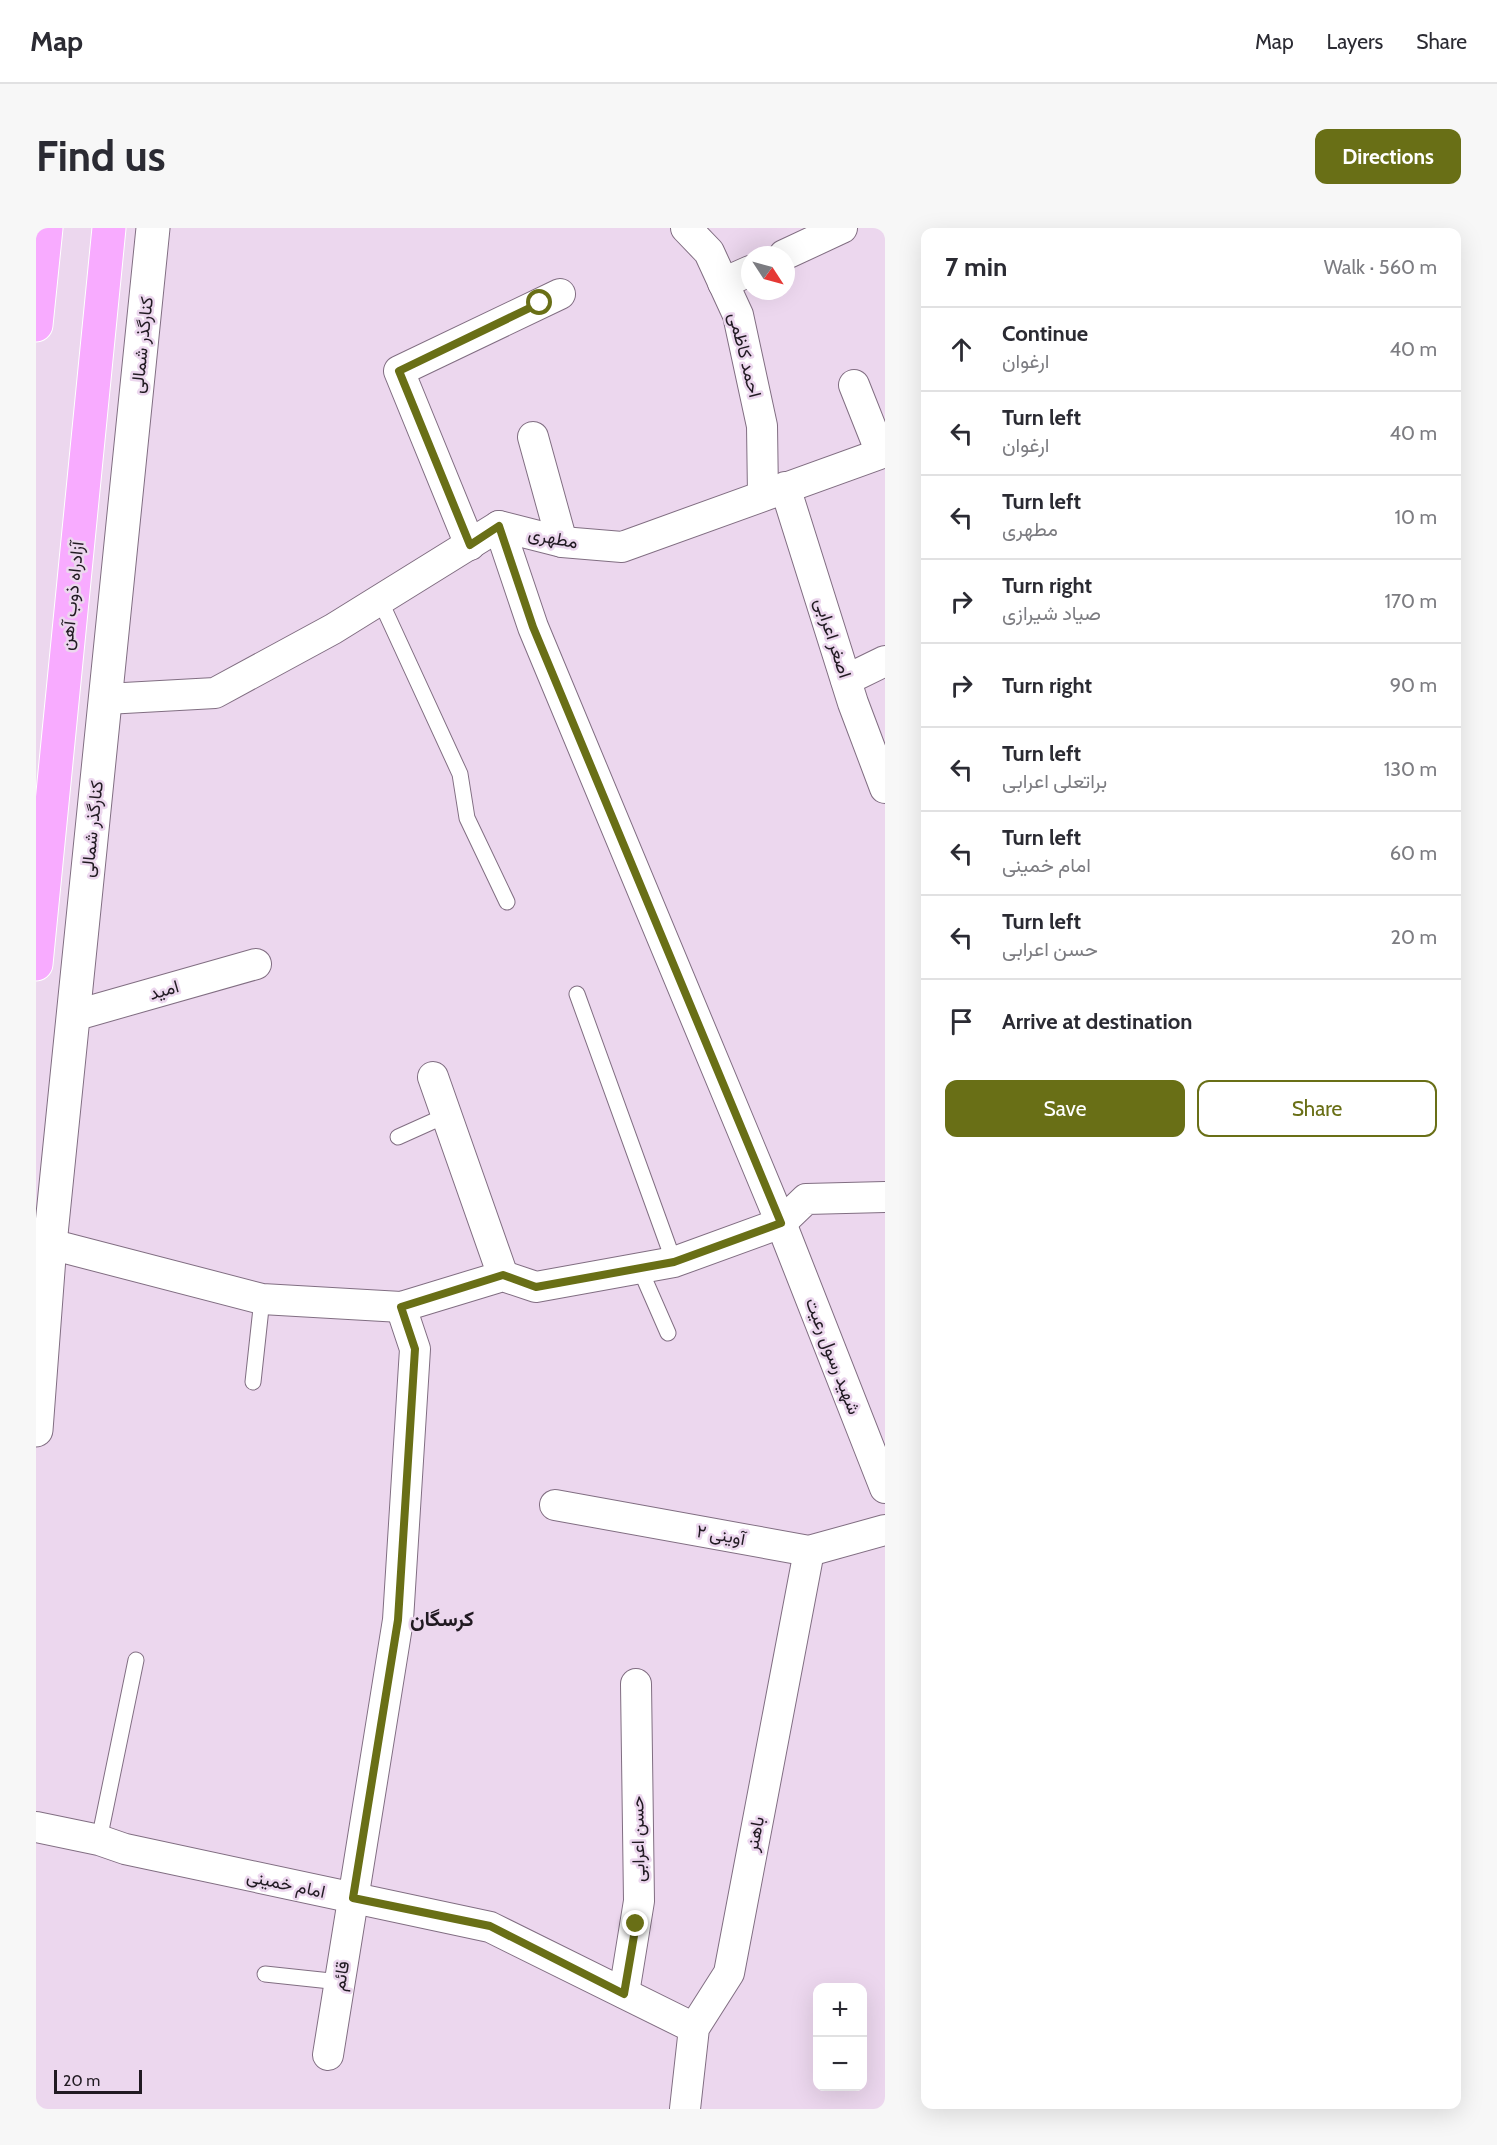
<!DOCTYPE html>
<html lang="en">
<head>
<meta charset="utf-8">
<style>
  :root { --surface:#fff; --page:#f7f7f7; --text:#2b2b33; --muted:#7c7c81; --line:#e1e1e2; --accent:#696f16 }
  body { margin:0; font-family:Cabin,Vazirmatn,sans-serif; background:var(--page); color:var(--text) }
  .controls { position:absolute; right:18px; bottom:18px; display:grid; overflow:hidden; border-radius:12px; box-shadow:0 6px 24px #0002 }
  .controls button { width:54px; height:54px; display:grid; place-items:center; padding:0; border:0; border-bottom:2px solid var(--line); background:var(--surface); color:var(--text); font:30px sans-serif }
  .compass { position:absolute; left:705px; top:18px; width:54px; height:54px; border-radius:50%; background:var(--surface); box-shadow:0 6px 24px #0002; rotate:126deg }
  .scale { position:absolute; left:18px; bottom:15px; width:88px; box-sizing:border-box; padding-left:6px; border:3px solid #211a22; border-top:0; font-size:16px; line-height:21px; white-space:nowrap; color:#211a22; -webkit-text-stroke:4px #ecd7ee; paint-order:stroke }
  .stop { position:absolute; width:18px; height:18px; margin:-14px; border:4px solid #696f16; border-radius:50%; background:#fff }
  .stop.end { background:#696f16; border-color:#fff; box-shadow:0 2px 6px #0008 }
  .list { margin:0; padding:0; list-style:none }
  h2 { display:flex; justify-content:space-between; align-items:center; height:78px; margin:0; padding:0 24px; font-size:26px }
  h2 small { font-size:20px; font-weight:400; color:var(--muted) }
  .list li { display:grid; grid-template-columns:39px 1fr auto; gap:18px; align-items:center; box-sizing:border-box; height:84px; padding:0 24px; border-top:2px solid var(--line) }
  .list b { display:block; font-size:22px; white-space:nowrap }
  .list p { margin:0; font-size:20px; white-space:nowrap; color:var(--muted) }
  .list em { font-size:20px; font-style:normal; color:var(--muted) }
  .actions { display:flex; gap:12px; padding:18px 24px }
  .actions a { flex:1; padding:14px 0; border:2px solid var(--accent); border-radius:12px; text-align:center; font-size:21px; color:var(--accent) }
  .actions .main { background:var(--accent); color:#fff }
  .icon { flex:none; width:33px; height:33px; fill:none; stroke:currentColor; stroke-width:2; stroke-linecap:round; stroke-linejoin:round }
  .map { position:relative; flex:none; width:849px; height:1881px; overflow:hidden; border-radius:12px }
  header { display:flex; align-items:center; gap:36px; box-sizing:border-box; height:84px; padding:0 30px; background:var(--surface); border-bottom:2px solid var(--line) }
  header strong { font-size:28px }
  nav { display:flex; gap:33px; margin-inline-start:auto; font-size:21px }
  .intro { display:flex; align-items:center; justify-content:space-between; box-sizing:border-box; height:144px; padding:0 36px }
  h1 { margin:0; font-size:42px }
  .button { padding:15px 27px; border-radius:12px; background:var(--accent); color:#fff; font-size:21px; font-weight:700 }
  main { display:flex; gap:36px; padding:0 36px }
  aside { flex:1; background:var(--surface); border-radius:12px; box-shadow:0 6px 24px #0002 }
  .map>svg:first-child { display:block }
</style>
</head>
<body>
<header>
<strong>Map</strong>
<nav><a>Map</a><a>Layers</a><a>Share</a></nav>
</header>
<div class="intro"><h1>Find us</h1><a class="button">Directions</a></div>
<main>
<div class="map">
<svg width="849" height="1881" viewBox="0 0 849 1881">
  <rect width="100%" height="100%" fill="#ecd7ee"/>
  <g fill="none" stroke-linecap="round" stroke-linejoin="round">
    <defs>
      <g id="service">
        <polyline points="344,372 424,546 431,590 471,674"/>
        <polyline points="541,766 638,1034"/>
        <polyline points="362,909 411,887"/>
        <polyline points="604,1041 632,1105"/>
        <polyline points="217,1154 226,1071"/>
        <polyline points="63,1612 100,1432"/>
        <polyline points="229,1746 304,1754"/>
      </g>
      <g id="minor">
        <polyline points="650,0 673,24 702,87 726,198 727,267"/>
        <polyline points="748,27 806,0"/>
        <polyline points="687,55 714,43"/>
        <polyline points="818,157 845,225"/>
        <polyline points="497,209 526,314"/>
        <polyline points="749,259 817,475 849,560"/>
        <polyline points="463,298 497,399 745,995 849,1260"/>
        <polyline points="434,317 363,143 524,66"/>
        <polyline points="810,452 849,433"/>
        <polyline points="70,471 179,465 297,401 463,298 526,314 586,319 849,224"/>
        <polyline points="37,788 220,736"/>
        <polyline points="397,849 467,1048"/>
        <polyline points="14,1016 226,1071 365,1079 467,1048 500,1059 638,1034 745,995 770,971 849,969"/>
        <polyline points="519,1277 773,1323 849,1302"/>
        <polyline points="0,1599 63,1612 89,1621 454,1699 658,1800"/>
        <polyline points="588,1765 603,1673 600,1456"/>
        <polyline points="292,1827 362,1392 379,1121 365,1079"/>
        <polyline points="649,1881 658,1800 693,1745 773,1323"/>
      </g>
      <polyline id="secondary" points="0,1202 14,1016 117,0"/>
      <g id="motorway">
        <polyline points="0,97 10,0"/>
        <polyline points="0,736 73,0"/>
      </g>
    </defs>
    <use href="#service" stroke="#816e82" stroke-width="17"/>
    <use href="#minor" stroke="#816e82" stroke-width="32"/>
    <use href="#secondary" stroke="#816e82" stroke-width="35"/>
    <use href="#motorway" stroke="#fff" stroke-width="35"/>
    <use href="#service" stroke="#fff" stroke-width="15"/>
    <use href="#minor" stroke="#fff" stroke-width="30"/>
    <use href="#secondary" stroke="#fff" stroke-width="33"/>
    <use href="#motorway" stroke="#f8abff" stroke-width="33"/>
  </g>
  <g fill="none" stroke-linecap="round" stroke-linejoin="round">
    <polyline stroke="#696f16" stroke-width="8" points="504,75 363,143 434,317 463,298 497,399 745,995 638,1034 500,1059 467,1047 365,1079 379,1121 362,1392 317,1670 454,1698 588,1766 600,1696"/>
  </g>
  <g text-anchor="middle" stroke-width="5" stroke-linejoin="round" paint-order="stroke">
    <g font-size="18" fill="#211a22" stroke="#ecd7ee">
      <text transform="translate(106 117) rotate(-84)" y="6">کنارگذر شمالی</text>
      <text transform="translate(709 127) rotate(76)" y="6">احمد کاظمی</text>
      <text transform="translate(517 310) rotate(11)" y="6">مطهری</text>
      <text transform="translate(36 368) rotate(-84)" y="6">آزادراه ذوب آهن</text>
      <text transform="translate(797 410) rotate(72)" y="6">اصغر اعرابی</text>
      <text transform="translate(56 601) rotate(-84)" y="6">کنارگذر شمالی</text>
      <text transform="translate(128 762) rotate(-16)" y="6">امید</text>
      <text transform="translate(797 1128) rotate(69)" y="6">شهید رسول رعیت</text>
      <text transform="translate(685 1307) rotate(10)" y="6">آوینی ۲</text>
      <text transform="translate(719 1606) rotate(-79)" y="6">باهنر</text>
      <text transform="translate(602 1611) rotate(-91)" y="6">حسن اعرابی</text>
      <text transform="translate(250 1656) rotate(12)" y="6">امام خمینی</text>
      <text transform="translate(305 1748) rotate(-81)" y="6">قائم</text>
    </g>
    <g font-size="21" font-weight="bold" fill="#211a22" stroke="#ecd7ee">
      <text x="406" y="1398">کرسگان</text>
    </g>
  </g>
</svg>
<div class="controls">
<button>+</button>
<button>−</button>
</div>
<svg class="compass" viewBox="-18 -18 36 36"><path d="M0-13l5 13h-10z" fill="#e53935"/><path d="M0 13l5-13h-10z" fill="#7c7c81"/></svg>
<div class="scale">20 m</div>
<div class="stop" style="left:504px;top:75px"></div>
<div class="stop end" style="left:600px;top:1696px"></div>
</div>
<aside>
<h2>7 min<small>Walk · 560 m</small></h2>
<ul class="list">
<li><svg class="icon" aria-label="ahead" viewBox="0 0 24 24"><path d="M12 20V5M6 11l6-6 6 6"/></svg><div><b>Continue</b><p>ارغوان</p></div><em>40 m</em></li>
<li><svg class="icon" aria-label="left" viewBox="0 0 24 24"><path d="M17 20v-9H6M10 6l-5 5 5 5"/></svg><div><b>Turn left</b><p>ارغوان</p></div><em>40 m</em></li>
<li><svg class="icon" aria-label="left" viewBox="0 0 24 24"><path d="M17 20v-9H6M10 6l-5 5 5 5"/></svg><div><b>Turn left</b><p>مطهری</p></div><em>10 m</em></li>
<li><svg class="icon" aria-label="right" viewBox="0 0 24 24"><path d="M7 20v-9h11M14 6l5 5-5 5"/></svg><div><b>Turn right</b><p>صیاد شیرازی</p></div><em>170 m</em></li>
<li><svg class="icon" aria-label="right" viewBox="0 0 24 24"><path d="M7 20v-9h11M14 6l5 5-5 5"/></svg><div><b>Turn right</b></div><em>90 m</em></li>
<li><svg class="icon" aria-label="left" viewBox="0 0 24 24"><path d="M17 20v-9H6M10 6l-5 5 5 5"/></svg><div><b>Turn left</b><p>براتعلی اعرابی</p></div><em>130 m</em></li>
<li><svg class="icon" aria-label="left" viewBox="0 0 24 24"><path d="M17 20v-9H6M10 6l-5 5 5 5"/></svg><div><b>Turn left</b><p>امام خمینی</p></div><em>60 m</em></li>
<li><svg class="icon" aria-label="left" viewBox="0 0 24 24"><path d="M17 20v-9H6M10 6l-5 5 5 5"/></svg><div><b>Turn left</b><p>حسن اعرابی</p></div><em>20 m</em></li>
<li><svg class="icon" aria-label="arrive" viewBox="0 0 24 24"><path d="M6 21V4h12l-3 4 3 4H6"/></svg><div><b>Arrive at destination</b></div></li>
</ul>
<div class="actions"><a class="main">Save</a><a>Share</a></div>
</aside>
</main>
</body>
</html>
